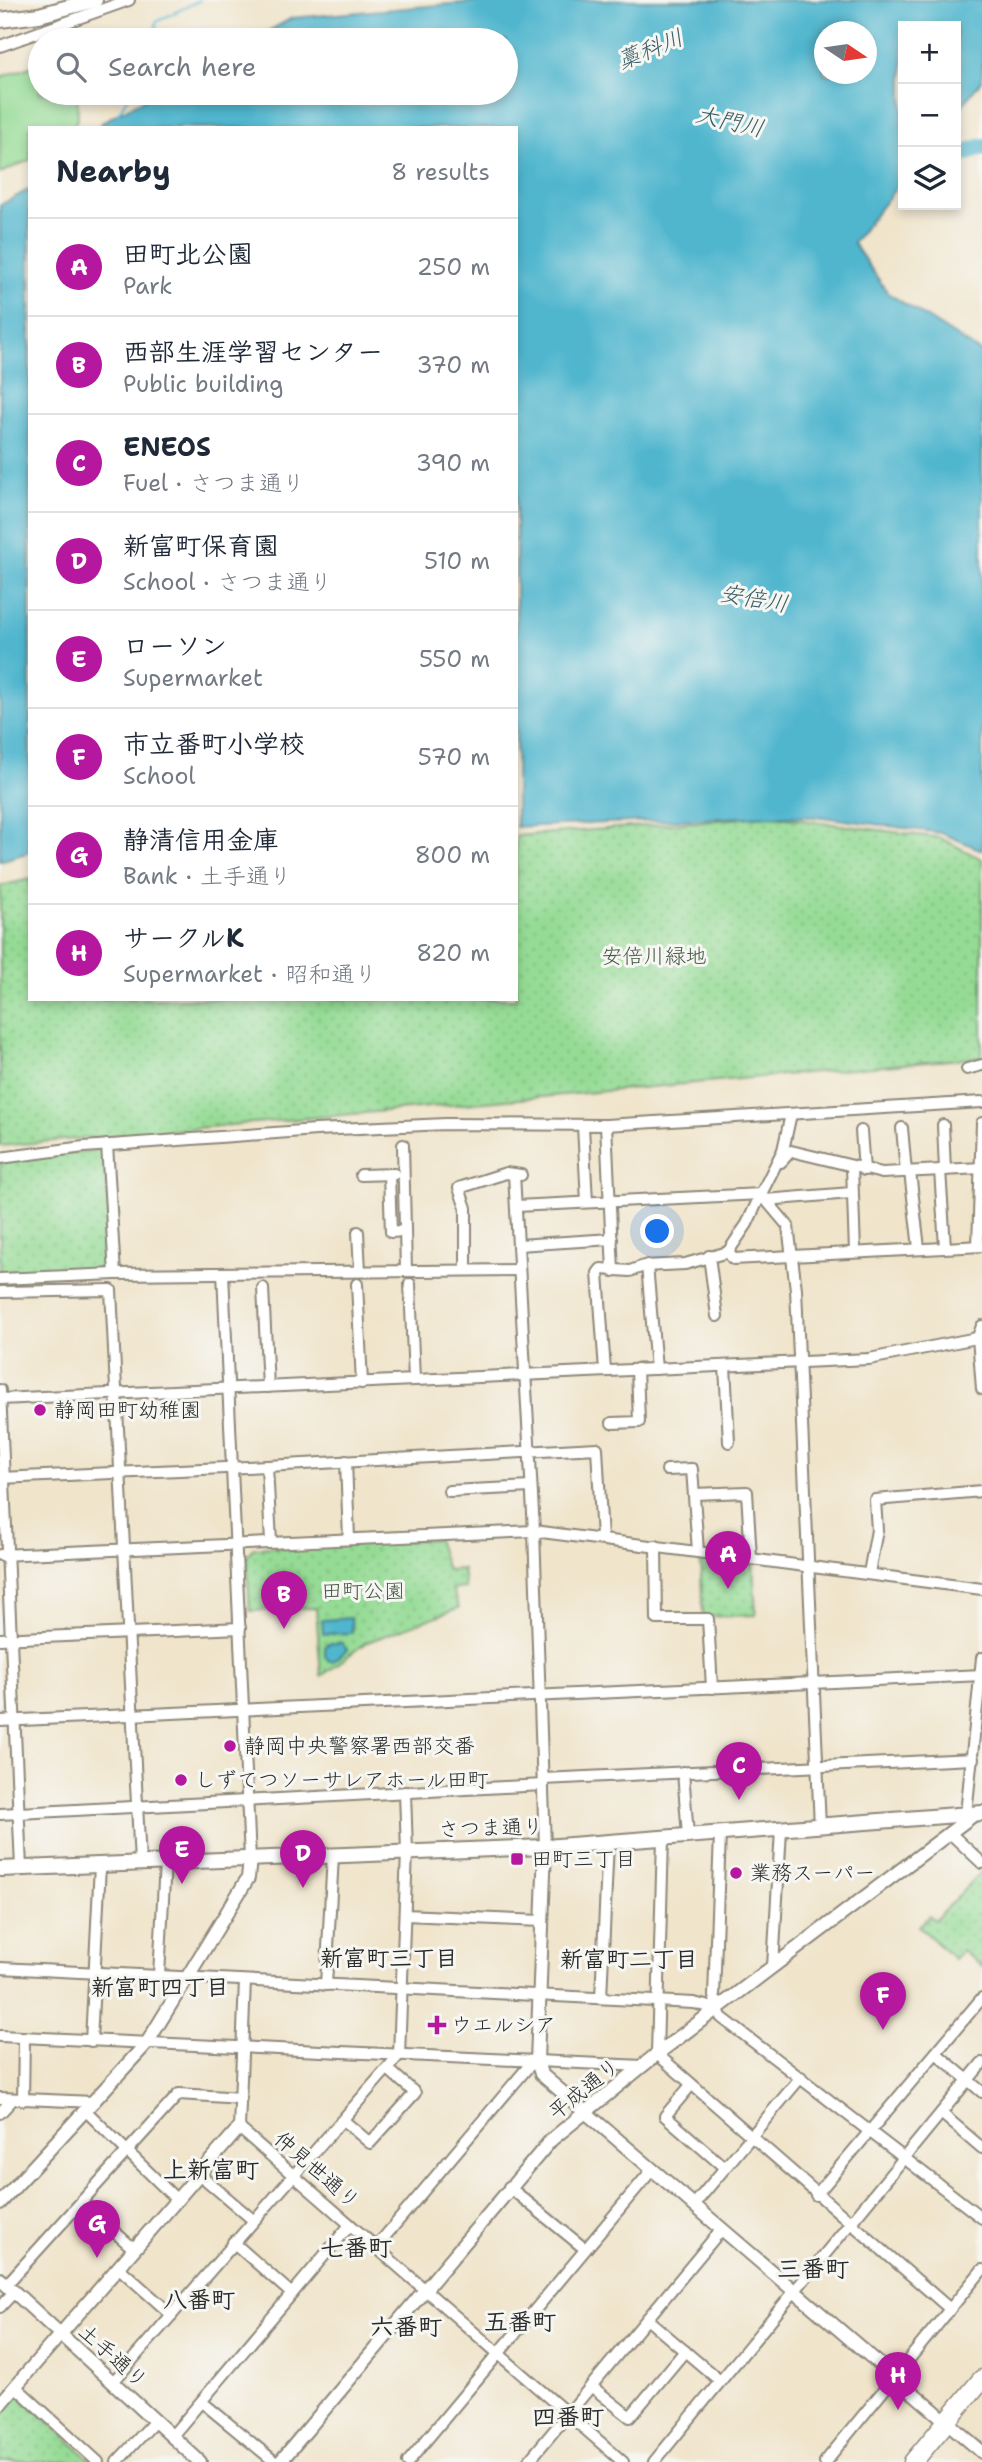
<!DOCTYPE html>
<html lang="en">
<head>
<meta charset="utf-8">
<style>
  :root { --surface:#fff; --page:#f2f2f3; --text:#1f2937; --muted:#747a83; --line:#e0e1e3; --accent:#b5179e }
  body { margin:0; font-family:"Shantell Sans","Klee One",sans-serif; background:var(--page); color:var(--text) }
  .controls { position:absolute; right:21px; top:21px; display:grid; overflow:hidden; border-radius:0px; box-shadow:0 4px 10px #0003 }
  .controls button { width:63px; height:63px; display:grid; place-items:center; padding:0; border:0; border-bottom:2px solid var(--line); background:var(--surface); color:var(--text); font:35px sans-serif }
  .compass { position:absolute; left:814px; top:21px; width:63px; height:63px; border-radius:50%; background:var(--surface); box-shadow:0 4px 10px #0003; rotate:103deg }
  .you { position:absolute; left:658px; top:1232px; width:24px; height:24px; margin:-18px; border:5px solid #fff; border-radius:50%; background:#1a73e8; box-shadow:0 0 0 10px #1a73e833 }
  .badge { display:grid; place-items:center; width:46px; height:46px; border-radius:50%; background:var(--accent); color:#fff; font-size:23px; font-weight:700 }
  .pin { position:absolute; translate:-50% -58px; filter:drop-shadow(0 2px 4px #0008) }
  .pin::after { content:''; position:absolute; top:37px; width:24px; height:21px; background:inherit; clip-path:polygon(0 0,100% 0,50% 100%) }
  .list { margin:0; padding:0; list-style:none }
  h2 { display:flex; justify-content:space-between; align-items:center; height:91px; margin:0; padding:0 28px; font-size:30px }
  h2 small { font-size:23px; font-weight:400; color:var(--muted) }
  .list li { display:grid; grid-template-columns:46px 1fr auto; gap:21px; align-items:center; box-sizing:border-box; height:98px; padding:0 28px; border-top:2px solid var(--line) }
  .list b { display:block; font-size:26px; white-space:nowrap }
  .list p { margin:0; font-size:23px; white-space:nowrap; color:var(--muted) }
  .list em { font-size:23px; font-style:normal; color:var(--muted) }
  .icon { flex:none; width:38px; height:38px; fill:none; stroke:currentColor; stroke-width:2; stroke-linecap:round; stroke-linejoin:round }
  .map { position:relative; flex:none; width:982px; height:2462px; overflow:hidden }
  .search { position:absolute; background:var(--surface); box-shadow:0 4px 10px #0003; left:28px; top:28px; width:490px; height:77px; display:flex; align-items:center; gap:18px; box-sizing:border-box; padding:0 24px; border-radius:38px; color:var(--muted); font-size:26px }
  .panel { position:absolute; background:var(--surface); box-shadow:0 4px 10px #0003; left:28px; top:126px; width:490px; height:875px; border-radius:0px }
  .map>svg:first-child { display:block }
</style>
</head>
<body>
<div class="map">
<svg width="982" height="2462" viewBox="0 0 982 2462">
  <defs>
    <pattern id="park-dots" width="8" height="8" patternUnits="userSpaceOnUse" patternTransform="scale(1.75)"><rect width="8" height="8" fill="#95db95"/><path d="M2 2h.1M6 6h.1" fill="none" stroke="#81bc81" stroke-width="1.8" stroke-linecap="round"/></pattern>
  </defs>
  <rect width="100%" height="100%" fill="#f6f6f2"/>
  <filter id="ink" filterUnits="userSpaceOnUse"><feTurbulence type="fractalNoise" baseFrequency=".0143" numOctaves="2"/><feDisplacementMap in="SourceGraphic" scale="14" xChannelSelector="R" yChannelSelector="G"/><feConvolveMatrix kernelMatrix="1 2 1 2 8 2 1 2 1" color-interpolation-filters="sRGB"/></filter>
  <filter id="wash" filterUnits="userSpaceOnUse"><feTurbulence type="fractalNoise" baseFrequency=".00686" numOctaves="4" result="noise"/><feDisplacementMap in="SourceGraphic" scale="28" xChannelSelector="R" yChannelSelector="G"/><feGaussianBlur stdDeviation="1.57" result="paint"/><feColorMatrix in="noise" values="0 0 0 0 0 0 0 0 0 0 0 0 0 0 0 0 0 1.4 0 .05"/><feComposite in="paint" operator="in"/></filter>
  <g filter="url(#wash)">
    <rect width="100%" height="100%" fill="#f0e4ca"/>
    <polygon fill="#95db95" stroke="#608360" stroke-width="2" points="40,64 40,93 77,93 78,117 73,128 30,128 30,160 0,173 0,77"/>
    <g fill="url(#park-dots)" stroke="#608360" stroke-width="2">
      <polygon points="771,816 940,838 982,859 982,1057 0,1146 0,886 30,879 30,999 516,999 516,836"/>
      <polygon points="104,1149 112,1265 105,1269 0,1274 0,1162"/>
      <polygon points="437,1539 447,1570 463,1569 465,1588 452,1589 459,1608 365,1643 323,1675 321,1676 316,1608 250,1611 247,1556 253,1548"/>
      <polygon points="700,1557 753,1564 756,1615 703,1617"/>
      <polygon points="982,1871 982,1967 962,1950 954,1959 919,1926 929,1916 935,1920"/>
      <polygon points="18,2394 93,2462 0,2462 0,2414"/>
    </g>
    <g fill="#4fb6ce" stroke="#3d707c" stroke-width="2" fill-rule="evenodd">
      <path d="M495 0H982V80L956 113V26H903V179L853 243 888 293 982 353V850L941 833 822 817 771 816 516 827V128H97L104 121 155 93H506V40H252L292 18ZM824 32H866V74H824Z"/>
      <polygon points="30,189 30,852 0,861 0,205"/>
      <polygon points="351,1618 352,1633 323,1634 322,1620"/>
      <polygon points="329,1643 342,1643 347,1650 335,1660 329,1661 325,1656 325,1647"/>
    </g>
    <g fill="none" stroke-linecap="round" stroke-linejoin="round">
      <g stroke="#4fb6ce" stroke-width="2.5">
        <polyline points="156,40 156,22 200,0"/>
        <polyline points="118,114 130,93"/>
      </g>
      <polyline stroke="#4fb6ce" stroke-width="18" points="956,156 982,147"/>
    </g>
  </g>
  <g filter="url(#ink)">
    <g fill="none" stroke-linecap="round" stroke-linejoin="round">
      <defs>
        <g id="minor">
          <polyline points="0,46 129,0"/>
          <polyline points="967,1069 982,1065"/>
          <polyline points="791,1114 783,1150 761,1194 788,1226 796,1289 820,1827"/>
          <polyline points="606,1125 613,1271"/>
          <polyline points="943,1125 945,1170"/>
          <polyline points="583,1126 587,1202"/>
          <polyline points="902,1128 906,1172"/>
          <polyline points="861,1131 864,1170"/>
          <polyline points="107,1145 115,1274"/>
          <polyline points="403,1145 406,1271"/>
          <polyline points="0,1158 84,1147 316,1130 446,1124 606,1125 982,1102"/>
          <polyline points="781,1162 791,1151 882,1173 982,1168"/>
          <polyline points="852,1167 855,1252"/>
          <polyline points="940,1170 945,1247"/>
          <polyline points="910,1172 919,1248"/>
          <polyline points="389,1174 391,1232 405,1231"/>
          <polyline points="514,1174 534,1531 545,1847"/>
          <polyline points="361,1175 394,1174"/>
          <polyline points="765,1200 851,1193"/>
          <polyline points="516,1206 761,1194 747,1224 728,1252 685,1264 644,1266 630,1271 601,1269 598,1273 605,1371"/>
          <polyline points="358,1232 360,1271"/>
          <polyline points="518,1245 612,1239"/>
          <polyline points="978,1246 982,1123"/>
          <polyline points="728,1252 733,1259 982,1246"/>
          <polyline points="709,1256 717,1316"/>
          <polyline points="647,1265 656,1369"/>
          <polyline points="466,1270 466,1208 459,1188 506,1173 521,1175"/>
          <polyline points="223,1273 250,1859"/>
          <polyline points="0,1279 115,1274 519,1270"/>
          <polyline points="357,1284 362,1383"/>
          <polyline points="410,1284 414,1380"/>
          <polyline points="263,1288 268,1387"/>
          <polyline points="0,1292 111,1290 140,1863"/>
          <polyline points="982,1326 978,1337 982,1389"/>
          <polyline points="725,1366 729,1442"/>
          <polyline points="0,1390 21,1868"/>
          <polyline points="0,1399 869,1359 982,1337"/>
          <polyline points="612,1423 639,1422 637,1369"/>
          <polyline points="346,1461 349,1539"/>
          <polyline points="667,1470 692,1469 698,1551"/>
          <polyline points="0,1478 267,1466"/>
          <polyline points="449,1491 531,1487"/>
          <polyline points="694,1494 747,1492 751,1558"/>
          <polyline points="271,1542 267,1466 597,1448 602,1539"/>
          <polyline points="656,1546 657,1619 708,1619 712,1688"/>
          <polyline points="0,1555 534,1531 982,1589"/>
          <polyline points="869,1573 877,1530 875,1500 982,1491"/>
          <polyline points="0,1639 240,1628"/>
          <polyline points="0,1721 982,1675"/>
          <polyline points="683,1772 688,1836"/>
          <polyline points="543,1779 973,1759"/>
          <polyline points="0,1814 543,1785"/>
          <polyline points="966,1814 982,1658"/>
          <polyline points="950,1833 982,1863"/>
          <polyline points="720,1834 714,1996 721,2017 982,2218"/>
          <polyline points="663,1838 657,2054 950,2309"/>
          <polyline points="405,1915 542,1921"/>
          <polyline points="773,1967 781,1830"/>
          <polyline points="0,1968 694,2003 718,2009"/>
          <polyline points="159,1976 165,1862"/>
          <polyline points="245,1981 239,2128 623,2462"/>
          <polyline points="326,1985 333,1855"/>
          <polyline points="601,1998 608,1841"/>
          <polyline points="0,2036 643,2066"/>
          <polyline points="91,2041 100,1865"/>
          <polyline points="936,2053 982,2092"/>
          <polyline points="691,2085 665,2116 725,2168"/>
          <polyline points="0,2098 94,2102"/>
          <polyline points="23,2100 24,2038"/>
          <polyline points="86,2111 177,2200"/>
          <polyline points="0,2113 13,2099"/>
          <polyline points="941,2113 982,2148"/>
          <polyline points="343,2120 370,2143 415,2093 388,2069"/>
          <polyline points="199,2174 253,2220"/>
          <polyline points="509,2187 585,2249"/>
          <polyline points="816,2195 982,1998"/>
          <polyline points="82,2203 134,2249"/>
          <polyline points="693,2206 801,2077"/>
          <polyline points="233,2242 292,2294"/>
          <polyline points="376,2247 528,2067 537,2061"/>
          <polyline points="118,2267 172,2315"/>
          <polyline points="6,2285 179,2094 241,2098"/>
          <polyline points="0,2307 14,2292"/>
          <polyline points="647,2319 720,2381"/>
          <polyline points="113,2382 399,2055 407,1852 405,1792"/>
          <polyline points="591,2386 630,2417 685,2351"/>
          <polyline points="16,2387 98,2462"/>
          <polyline points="202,2402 275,2462"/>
          <polyline points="172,2436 350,2225"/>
          <polyline points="117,2462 155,2421"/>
          <polyline points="408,2462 651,2171"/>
          <polyline points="528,2462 721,2230"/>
          <polyline points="654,2462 982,2063"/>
          <polyline points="825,2462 982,2270"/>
        </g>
        <g id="tertiary">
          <polyline points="545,1847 537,2061 541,2074 982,2452"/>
          <polyline points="0,2203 147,2043 248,1878 250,1859"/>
          <polyline points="0,2279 200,2462"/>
          <polyline points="0,2404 239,2128"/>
          <polyline points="280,2462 551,2140 657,2054 976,1813"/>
        </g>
        <g id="secondary">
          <polyline points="0,20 39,15 95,0"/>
          <polyline points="0,1869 545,1847 982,1813"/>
        </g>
        <polyline id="trunk" points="913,2462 982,2379"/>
      </defs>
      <use href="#minor" stroke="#8e887a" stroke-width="14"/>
      <use href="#tertiary" stroke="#8e887a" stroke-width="16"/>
      <use href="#secondary" stroke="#8e887a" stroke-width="18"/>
      <use href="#trunk" stroke="#8e887a" stroke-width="21"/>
      <use href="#minor" stroke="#fff" stroke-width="10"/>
      <use href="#tertiary" stroke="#fff" stroke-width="12"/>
      <use href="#secondary" stroke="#fff" stroke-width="14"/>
      <use href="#trunk" stroke="#fff" stroke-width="18"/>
    </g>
  </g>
  <g fill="#b5179e" stroke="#f6f6f2" stroke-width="2.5">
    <circle cx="40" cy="1410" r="7"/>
    <circle cx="230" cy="1746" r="7"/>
    <circle cx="181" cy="1780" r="7"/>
    <rect x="510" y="1852" width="14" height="14" rx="3.5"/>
    <circle cx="736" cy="1873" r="7"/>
    <path d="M433.5 2014.5h7v7h7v7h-7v7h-7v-7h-7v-7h7z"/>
  </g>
  <g text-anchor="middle" stroke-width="6" stroke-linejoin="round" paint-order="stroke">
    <g font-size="21" fill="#465746" stroke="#f6f6f2">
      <text x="654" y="963">安倍川緑地</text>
      <text x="363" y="1598">田町公園</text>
    </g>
    <g font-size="21" fill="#2b2b2b" stroke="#f6f6f2" text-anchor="start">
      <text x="54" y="1417">静岡田町幼稚園</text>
      <text x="244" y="1753">静岡中央警察署西部交番</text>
      <text x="195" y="1787">しずてつソーサレアホール田町</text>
      <text x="531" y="1866">田町三丁目</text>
      <text x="750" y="1880">業務スーパー</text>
      <text x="451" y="2032">ウエルシア</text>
    </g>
    <g font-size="21" fill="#2b2b2b" stroke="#f6f6f2">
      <text transform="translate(491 1828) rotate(-2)" y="7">さつま通り</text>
      <text transform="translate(584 2089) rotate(-39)" y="7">平成通り</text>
      <text transform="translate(317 2170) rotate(41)" y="7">仲見世通り</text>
      <text transform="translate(113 2356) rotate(42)" y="7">土手通り</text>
    </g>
    <g font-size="23" font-style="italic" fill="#385c64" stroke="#f6f6f2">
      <text transform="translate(650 49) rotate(-22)" y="8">藁科川</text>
      <text transform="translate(730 121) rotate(13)" y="8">大門川</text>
      <text transform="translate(754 598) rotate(10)" y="8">安倍川</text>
    </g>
    <g font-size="23" font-weight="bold" fill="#2b2b2b" stroke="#f6f6f2">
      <text x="389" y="1966">新富町三丁目</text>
      <text x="629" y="1967">新富町二丁目</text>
      <text x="160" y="1995">新富町四丁目</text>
    </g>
    <g font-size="24" font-weight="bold" fill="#2b2b2b" stroke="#f6f6f2">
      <text x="211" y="2178">上新富町</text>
      <text x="356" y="2256">七番町</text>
      <text x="813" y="2277">三番町</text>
      <text x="199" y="2308">八番町</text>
      <text x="520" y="2330">五番町</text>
      <text x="406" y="2335">六番町</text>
      <text x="568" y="2425">四番町</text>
    </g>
  </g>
</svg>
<div class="controls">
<button>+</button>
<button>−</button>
<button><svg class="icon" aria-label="layers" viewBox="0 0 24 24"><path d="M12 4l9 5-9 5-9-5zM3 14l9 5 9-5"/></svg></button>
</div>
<svg class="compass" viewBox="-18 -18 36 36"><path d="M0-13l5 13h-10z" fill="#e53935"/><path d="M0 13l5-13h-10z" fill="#747a83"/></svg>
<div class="you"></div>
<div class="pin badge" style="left:728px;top:1589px">A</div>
<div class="pin badge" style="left:284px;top:1629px">B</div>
<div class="pin badge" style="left:739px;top:1800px">C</div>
<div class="pin badge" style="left:303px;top:1888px">D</div>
<div class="pin badge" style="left:182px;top:1884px">E</div>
<div class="pin badge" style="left:883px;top:2030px">F</div>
<div class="pin badge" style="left:97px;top:2258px">G</div>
<div class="pin badge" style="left:898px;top:2410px">H</div>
<div class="search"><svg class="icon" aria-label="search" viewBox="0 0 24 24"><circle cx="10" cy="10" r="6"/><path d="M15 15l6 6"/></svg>Search here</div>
<section class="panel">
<h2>Nearby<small>8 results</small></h2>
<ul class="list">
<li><span class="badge">A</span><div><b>田町北公園</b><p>Park</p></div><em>250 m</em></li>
<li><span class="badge">B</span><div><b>西部生涯学習センター</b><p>Public building</p></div><em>370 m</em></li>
<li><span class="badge">C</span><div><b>ENEOS</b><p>Fuel · さつま通り</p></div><em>390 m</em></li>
<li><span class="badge">D</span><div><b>新富町保育園</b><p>School · さつま通り</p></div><em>510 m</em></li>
<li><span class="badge">E</span><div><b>ローソン</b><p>Supermarket</p></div><em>550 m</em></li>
<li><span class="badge">F</span><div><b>市立番町小学校</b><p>School</p></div><em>570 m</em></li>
<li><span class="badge">G</span><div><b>静清信用金庫</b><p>Bank · 土手通り</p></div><em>800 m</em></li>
<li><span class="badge">H</span><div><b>サークルK</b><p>Supermarket · 昭和通り</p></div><em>820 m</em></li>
</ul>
</section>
</div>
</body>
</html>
